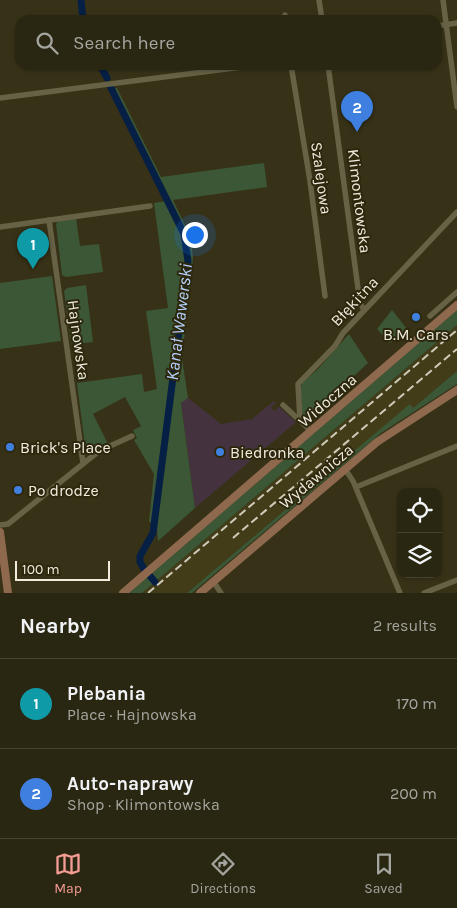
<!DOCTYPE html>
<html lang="en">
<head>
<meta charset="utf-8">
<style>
  :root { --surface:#292611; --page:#35321f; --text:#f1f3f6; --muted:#a5a59f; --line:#454331; --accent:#f59c94 }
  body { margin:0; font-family:Karla,sans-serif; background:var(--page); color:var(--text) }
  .controls { position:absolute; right:15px; bottom:15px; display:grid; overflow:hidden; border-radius:10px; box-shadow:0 1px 4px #0004 }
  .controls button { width:45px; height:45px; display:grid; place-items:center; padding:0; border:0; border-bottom:1px solid var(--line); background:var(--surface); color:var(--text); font:25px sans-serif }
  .scale { position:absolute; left:15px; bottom:12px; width:95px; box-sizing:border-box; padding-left:5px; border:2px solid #f0ecdd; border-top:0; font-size:14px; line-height:18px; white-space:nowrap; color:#f0ecdd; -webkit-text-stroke:4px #2d280d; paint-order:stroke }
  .you { position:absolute; left:194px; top:234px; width:18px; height:18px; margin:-12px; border:4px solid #fff; border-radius:50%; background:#1a73e8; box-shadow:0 0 0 8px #1a73e833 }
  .badge { display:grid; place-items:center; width:32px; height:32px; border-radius:50%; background:var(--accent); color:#fff; font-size:16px; font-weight:700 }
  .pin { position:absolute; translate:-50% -41px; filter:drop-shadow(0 1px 2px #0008) }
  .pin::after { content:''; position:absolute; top:26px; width:18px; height:15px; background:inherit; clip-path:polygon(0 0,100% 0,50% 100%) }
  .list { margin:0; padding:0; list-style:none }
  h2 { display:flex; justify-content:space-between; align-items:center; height:65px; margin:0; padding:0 20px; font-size:21px }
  h2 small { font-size:16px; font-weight:400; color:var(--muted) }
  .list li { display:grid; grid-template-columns:32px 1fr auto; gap:15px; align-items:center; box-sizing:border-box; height:90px; padding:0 20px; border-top:1px solid var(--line) }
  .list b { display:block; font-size:19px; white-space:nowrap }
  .list p { margin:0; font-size:16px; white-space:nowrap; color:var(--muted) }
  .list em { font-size:16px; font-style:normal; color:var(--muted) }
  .icon { flex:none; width:28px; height:28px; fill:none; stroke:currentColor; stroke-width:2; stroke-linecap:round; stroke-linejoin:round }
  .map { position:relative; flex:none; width:457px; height:593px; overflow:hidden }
  .search { position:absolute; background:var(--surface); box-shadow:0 1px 4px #0004; left:15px; right:15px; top:15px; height:55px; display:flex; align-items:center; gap:12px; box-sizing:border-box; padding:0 18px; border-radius:15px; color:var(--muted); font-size:19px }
  .sheet { height:245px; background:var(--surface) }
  nav { display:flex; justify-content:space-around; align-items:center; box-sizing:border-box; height:70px; border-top:1px solid var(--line); background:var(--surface); font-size:14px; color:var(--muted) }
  nav a { display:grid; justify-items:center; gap:2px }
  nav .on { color:var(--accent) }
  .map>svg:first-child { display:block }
</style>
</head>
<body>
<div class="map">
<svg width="457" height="593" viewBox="0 0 457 593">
  <rect width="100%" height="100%" fill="#373217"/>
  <polygon fill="#44333e" points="188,398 221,424 252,419 274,401 276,403 271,407 274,411 279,407 296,422 195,508 181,402"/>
  <polygon fill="#433c19" points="457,325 457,371 413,408 343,460 187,593 142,593"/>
  <g fill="#3b5735">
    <polygon points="117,88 161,177 264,163 267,187 173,200 191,238 193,258 182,358 188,398 181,403 195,508 158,541 157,530 149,521 154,474 134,440 137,438 133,430 141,426 125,397 93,414 108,444 98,450 85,446 77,383 142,374 144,392 157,389 146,311 168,308 154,203 166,201 110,89"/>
    <polygon points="76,218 80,246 99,244 103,272 66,277 62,275 56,224 58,221"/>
    <polygon points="52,276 61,341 0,349 0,283"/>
    <polygon points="86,285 93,342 75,344 71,342 64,291 67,288"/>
    <polygon points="392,310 407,329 390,343 377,329"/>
    <polygon points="457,310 457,325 142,593 129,593"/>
    <polygon points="349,334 368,363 305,421 303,419 300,392 302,383 318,369"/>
    <polygon points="457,371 457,384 381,433 192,593 187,593 405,408 410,404 413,408"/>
  </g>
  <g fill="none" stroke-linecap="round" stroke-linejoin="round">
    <g stroke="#061f45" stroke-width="7">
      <polyline points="81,0 83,20"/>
      <polyline points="100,65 107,78"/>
      <polyline points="111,88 184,234 188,261 153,533 140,556 140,562 144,569"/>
      <polyline points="150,576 155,582"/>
    </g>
    <g stroke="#676145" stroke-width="5.5">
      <polyline points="319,0 322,20"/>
      <polyline points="443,0 457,107"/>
      <polyline points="285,15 286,20"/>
      <polyline points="437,26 457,23"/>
      <polyline points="291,65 310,181 325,296"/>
      <polyline points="328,65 360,303 364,310"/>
      <polyline points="0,98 258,65"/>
      <polyline points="49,220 83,463"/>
      <polyline points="0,227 150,206"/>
      <polyline points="430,316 457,292"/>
      <polyline points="283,405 311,431"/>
      <polyline points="300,420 298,384 335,346 343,333 457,212"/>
      <polyline points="345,469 353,481 400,593"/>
      <polyline points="356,487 457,446"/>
      <polyline points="0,525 8,524 99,451 132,436"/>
      <polyline points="213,581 221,593"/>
      <polyline points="424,593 457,580"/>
    </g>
    <g stroke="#8e694e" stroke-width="8">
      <polyline points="0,532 8,593"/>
      <polyline points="123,593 457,305"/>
      <polyline points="200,593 377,442 457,390"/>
    </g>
    <g stroke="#cfcbba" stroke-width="2" stroke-dasharray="8 4" stroke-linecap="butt">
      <polyline points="233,538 457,349"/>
      <polyline points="148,593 457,330"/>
    </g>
  </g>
  <g fill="#3f7fe0" stroke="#2d280d" stroke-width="2">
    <circle cx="416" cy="317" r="5"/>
    <circle cx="10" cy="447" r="5"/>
    <circle cx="220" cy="452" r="5"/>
    <circle cx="18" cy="490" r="5"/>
  </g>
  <g text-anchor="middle" stroke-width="4" stroke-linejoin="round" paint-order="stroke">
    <g font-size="16" fill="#f0ecdd" stroke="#2d280d">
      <text transform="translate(322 178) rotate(82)" y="6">Szalejowa</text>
      <text transform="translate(360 201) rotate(83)" y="6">Klimontowska</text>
      <text transform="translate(354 301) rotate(-47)" y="6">Błękitna</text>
      <text transform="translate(79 340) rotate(82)" y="6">Hajnowska</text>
      <text transform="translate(327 400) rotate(-41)" y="6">Widoczna</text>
      <text transform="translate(316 476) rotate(-40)" y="6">Wydawnicza</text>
    </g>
    <g font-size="16" fill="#f0ecdd" stroke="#2d280d" text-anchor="start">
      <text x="416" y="340" text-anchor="middle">B.M. Cars</text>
      <text x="20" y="453">Brick's Place</text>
      <text x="230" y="458">Biedronka</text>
      <text x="28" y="496">Po drodze</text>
    </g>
    <g font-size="18" font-style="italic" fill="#b4cff8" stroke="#2d280d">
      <text transform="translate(179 322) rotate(-83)" y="6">Kanał Wawerski</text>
    </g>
  </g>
</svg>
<div class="controls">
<button><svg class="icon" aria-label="locate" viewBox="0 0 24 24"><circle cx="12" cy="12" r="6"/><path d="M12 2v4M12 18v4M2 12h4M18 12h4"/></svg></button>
<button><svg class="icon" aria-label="layers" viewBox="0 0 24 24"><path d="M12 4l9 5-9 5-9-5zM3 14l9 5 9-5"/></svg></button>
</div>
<div class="scale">100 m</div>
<div class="you"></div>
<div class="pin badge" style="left:33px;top:269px;background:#0f9aa8">1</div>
<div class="pin badge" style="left:357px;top:132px;background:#3f7fe0">2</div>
<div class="search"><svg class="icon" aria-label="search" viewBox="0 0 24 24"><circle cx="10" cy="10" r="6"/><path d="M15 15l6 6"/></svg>Search here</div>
</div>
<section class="sheet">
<h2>Nearby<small>2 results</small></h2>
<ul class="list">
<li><span class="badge" style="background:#0f9aa8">1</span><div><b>Plebania</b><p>Place · Hajnowska</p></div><em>170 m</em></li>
<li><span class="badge" style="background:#3f7fe0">2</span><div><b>Auto-naprawy</b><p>Shop · Klimontowska</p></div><em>200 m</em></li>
</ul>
</section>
<nav>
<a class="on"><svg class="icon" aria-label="map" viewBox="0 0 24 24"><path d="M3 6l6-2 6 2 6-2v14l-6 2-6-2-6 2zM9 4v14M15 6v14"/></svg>Map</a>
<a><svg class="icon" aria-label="directions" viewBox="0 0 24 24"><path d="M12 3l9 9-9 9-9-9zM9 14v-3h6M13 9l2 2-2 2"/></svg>Directions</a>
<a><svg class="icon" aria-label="saved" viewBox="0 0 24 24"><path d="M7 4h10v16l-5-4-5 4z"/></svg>Saved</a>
</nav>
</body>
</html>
